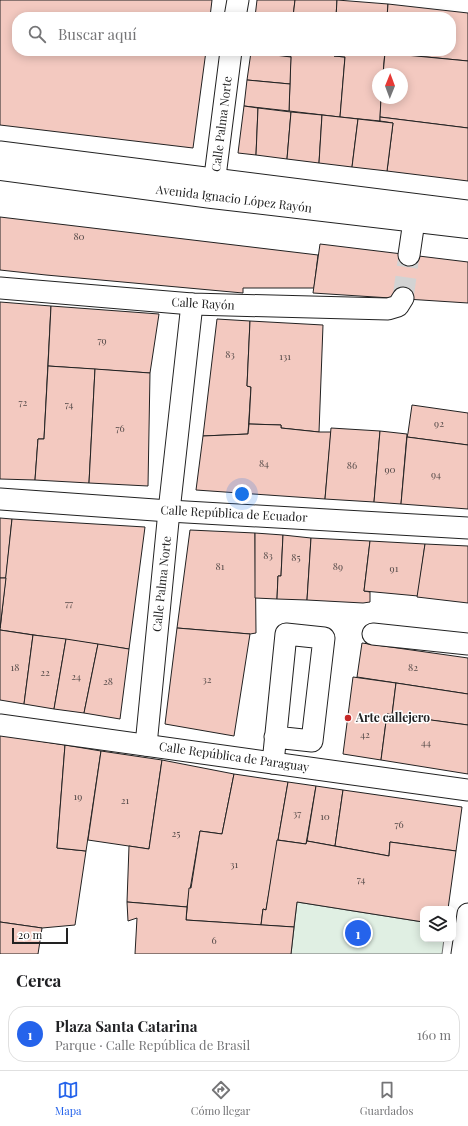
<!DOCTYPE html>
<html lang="es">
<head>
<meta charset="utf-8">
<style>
  :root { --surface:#fff; --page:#f2f2f2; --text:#202124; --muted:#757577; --line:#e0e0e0; --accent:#2563eb }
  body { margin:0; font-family:"Playfair Display",serif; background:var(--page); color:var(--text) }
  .controls { position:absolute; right:12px; bottom:12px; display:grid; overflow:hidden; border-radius:8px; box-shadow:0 2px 10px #0003 }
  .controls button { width:36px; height:36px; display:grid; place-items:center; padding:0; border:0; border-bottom:1px solid var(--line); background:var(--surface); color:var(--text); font:20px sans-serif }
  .compass { position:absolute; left:372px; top:68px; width:36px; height:36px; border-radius:50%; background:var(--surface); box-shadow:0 2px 10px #0003; rotate:1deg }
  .scale { position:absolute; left:12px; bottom:10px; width:56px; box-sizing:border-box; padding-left:4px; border:2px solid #222; border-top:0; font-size:11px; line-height:14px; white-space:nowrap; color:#222; -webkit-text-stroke:3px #fff; paint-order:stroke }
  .you { position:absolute; left:242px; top:494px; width:14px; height:14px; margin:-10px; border:3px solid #fff; border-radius:50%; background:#1a73e8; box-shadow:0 0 0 6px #1a73e833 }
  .badge { display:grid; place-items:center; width:26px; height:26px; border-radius:50%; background:var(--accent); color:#fff; font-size:13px; font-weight:700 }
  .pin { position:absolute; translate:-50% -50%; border:2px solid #fff; box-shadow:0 1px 4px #0006 }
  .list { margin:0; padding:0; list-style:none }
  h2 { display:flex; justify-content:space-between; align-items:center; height:52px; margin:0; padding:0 16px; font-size:17px }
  h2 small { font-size:13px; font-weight:400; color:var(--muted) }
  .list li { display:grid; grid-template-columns:26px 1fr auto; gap:12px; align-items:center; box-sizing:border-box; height:56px; margin:0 8px 8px; padding:0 8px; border:1px solid var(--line); border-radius:16px }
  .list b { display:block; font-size:15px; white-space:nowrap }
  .list p { margin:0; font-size:13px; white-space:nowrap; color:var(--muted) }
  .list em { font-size:13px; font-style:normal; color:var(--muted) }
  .icon { flex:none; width:22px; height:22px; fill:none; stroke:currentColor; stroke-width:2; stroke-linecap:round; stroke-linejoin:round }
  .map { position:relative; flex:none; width:468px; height:954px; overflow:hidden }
  .search { position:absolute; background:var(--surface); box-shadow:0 2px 10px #0003; left:12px; right:12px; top:12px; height:44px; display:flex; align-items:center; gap:10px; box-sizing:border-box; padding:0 14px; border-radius:16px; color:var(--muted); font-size:15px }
  .sheet { height:116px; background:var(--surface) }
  nav { display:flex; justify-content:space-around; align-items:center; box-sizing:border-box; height:56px; border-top:1px solid var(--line); background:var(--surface); font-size:11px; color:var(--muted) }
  nav a { display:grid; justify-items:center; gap:2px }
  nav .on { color:var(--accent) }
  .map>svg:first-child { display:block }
</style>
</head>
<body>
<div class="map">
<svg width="468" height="954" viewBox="0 0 468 954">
  <rect width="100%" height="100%" fill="#fff"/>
  <polygon fill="#e0efe3" stroke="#6f6f6f" points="297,902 423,922 423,939 444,939 442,954 291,954"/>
  <g fill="#f3c9c0" stroke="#222">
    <polygon points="0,0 212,0 210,17 17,17 17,51 206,51 193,148 0,125"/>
    <polygon points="257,0 295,0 293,17 255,17"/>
    <polygon points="295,0 337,0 336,17 293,17"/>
    <polygon points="337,0 388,4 387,17 336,17"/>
    <polygon points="388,4 468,13 468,61 385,53 385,51 451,51 451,17 387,17"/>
    <polygon points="251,51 291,51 291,57 251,52"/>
    <polygon points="291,51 335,51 334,56 345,57 340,117 289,111"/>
    <polygon points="335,51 385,51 383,74 378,74 378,98 381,98 380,121 340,117 345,57 334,56"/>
    <polygon points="251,52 291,57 290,84 247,80"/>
    <polygon points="385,53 468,61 468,128 380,117 381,98 402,98 402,74 383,74"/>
    <polygon points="247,80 290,84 289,111 244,106"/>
    <polygon points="244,106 258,108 256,155 238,153"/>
    <polygon points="258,108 291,112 287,159 256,155"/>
    <polygon points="291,112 322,115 319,163 287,159"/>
    <polygon points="322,115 358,119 352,167 319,163"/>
    <polygon points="380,117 468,128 468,181 387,171 393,123 380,121"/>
    <polygon points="358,119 393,123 387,171 352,167"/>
    <polygon points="0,217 318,255 314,288 243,288 243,293 46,275 0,270"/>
    <polygon points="320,244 468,262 468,303 313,293"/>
    <polygon points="0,302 51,306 44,439 38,439 35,480 0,479"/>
    <polygon points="51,306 159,314 150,373 48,366"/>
    <polygon points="217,319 250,321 247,386 251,387 248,434 203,436"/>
    <polygon points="250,321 323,325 319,432 281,428 281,425 249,424 251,387 247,386"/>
    <polygon points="48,366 95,369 89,483 35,480 38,439 44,439"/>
    <polygon points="95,369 150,373 148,486 89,483"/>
    <polygon points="412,405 468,413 468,445 407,437 408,433"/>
    <polygon points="249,424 281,425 281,428 319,432 331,432 325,499 196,490 203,436 248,434"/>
    <polygon points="331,428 380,431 374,502 325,499"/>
    <polygon points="380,431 407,434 401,504 374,502"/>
    <polygon points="407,437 468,445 468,509 401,504"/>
    <polygon points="0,518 12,519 6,578 0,578"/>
    <polygon points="12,519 145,527 129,649 0,630"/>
    <polygon points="190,530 255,533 256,633 250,634 177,628"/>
    <polygon points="255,533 283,535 281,576 278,576 277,599 255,598"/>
    <polygon points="283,535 311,538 307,600 277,599 278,576 281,576"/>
    <polygon points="311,538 370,541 364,591 370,592 370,602 363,603 307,600"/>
    <polygon points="370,541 425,544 418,596 364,591"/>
    <polygon points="425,544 468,546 468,603 417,597"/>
    <polygon points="0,578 6,578 0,628"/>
    <polygon points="177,628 250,634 234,736 165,724"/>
    <polygon points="0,630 33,635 24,704 0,700"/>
    <polygon points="33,635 66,639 54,709 24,704"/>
    <polygon points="66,639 98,644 84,713 54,709"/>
    <polygon points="362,643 468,658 468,694 357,677"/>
    <polygon points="98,644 129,649 120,719 84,713"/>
    <polygon points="353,677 396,683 392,715 387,714 381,760 343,754"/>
    <polygon points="396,683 468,694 468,725 392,715"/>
    <polygon points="387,714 468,725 468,774 381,760"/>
    <polygon points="0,735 65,745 57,848 86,851 75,925 42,928 0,922"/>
    <polygon points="65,745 101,751 86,851 57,848"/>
    <polygon points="101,751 162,760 149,849 88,840"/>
    <polygon points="162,760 234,774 222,834 200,831 187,907 127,902 129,846 149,849"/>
    <polygon points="234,774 288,782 266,910 263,909 261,925 186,920 189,888 191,888 200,831 222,834"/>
    <polygon points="288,782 316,786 306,844 278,840"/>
    <polygon points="316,786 343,790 335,846 307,841"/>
    <polygon points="343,790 462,807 456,851 390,842 389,856 335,846"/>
    <polygon points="277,840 306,844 307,841 389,856 390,842 456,851 448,909 423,909 423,922 297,902 294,927 261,925 263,909 266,910"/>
    <polygon points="127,902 187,907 186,920 294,927 291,954 135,954 137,918 128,921"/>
    <polygon points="0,922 42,928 38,954 0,954"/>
  </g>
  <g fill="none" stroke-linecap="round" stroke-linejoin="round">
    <polyline stroke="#d3d3d3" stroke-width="21" stroke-dasharray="21 10" stroke-linecap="butt" points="403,298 409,255"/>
    <defs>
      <g id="minor">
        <polyline points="235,17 238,0"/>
        <polyline points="0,152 468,211"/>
        <polyline points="213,192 231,51"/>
        <polyline points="409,255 414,221"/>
        <polyline points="0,288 192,304 388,309 398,306 403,298"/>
        <polyline points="0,499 169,511 468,528"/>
        <polyline points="373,634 468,644"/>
        <polyline points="0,725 468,790"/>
        <polyline points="146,745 169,511 192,304"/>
        <polyline points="273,763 286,634 324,638 312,741 275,737"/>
        <polyline points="462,954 468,914"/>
      </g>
      <polyline id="major" points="0,169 212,197 468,227"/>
    </defs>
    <use href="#minor" stroke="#222" stroke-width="23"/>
    <use href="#major" stroke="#222" stroke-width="24"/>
    <use href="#minor" stroke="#fff" stroke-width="21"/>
    <use href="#major" stroke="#fff" stroke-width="22"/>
  </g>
  <circle fill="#c62828" stroke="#fff" stroke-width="1.5" cx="348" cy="718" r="4"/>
  <g text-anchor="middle" stroke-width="3" stroke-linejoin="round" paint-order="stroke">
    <g font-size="10" fill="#564c4a">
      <text x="79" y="240">80</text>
      <text x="102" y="344">79</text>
      <text x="230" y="358">83</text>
      <text x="285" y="360">131</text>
      <text x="23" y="406">72</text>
      <text x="69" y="408">74</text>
      <text x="439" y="427">92</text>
      <text x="120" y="432">76</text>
      <text x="264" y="467">84</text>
      <text x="352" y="469">86</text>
      <text x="390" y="473">90</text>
      <text x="436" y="478">94</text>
      <text x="268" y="559">83</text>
      <text x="296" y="561">85</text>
      <text x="220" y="570">81</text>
      <text x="338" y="570">89</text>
      <text x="394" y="572">91</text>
      <text x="69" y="607">77</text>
      <text x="15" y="671">18</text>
      <text x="413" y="671">82</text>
      <text x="45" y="676">22</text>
      <text x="76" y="680">24</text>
      <text x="207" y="683">32</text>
      <text x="108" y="685">28</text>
      <text x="365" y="738">42</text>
      <text x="426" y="746">44</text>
      <text x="78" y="800">19</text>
      <text x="125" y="804">21</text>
      <text x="297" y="817">37</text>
      <text x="325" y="820">10</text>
      <text x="399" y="828">76</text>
      <text x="176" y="837">25</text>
      <text x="234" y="868">31</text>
      <text x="361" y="883">74</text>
      <text x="214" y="944">6</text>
    </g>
    <g font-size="12" fill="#222" stroke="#fff">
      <text transform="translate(222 124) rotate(-83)" y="4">Calle Palma Norte</text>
      <text transform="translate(234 199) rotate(7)" y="4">Avenida Ignacio López Rayón</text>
      <text transform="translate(203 304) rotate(3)" y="4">Calle Rayón</text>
      <text transform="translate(234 514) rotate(3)" y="4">Calle República de Ecuador</text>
      <text transform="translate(162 584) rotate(-84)" y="4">Calle Palma Norte</text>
      <text transform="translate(234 757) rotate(8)" y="4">Calle República de Paraguay</text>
    </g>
    <g font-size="12" font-weight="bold" fill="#222" stroke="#fff" text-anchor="start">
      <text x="356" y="722">Arte callejero</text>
    </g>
  </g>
</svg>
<div class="controls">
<button><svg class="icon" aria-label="layers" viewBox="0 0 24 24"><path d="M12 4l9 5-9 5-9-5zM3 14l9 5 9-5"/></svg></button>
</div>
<svg class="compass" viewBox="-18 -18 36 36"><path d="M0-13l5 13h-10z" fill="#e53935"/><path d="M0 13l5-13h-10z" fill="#757577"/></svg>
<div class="scale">20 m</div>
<div class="you"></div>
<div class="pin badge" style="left:358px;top:933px">1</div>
<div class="search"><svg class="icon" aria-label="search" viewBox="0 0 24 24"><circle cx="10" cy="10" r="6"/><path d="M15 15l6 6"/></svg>Buscar aquí</div>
</div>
<section class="sheet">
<h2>Cerca<small></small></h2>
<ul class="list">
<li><span class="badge">1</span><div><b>Plaza Santa Catarina</b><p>Parque · Calle República de Brasil</p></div><em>160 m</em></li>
</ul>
</section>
<nav>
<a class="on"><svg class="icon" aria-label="map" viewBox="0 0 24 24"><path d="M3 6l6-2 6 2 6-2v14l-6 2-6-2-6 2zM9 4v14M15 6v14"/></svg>Mapa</a>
<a><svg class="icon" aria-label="directions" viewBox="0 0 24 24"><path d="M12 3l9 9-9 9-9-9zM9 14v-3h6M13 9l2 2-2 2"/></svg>Cómo llegar</a>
<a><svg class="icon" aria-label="saved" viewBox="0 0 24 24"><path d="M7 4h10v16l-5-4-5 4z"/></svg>Guardados</a>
</nav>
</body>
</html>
